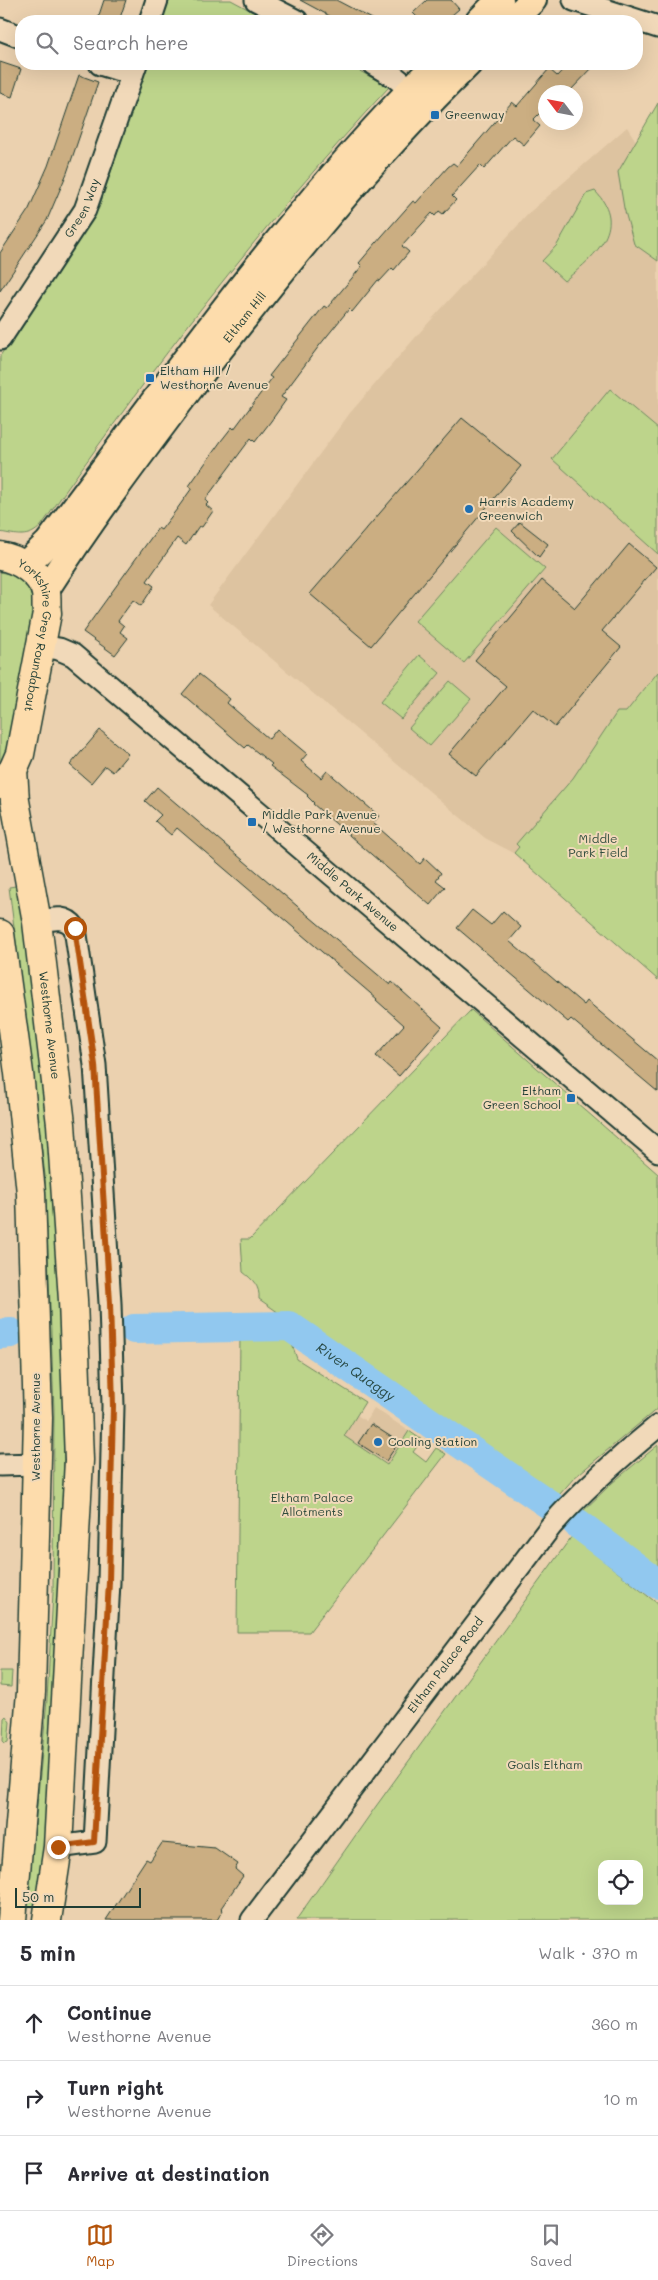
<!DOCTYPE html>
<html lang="en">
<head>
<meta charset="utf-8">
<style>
  :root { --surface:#fff; --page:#f2f2f3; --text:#2b2b33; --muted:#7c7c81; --line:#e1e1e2; --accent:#b45309 }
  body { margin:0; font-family:Mali,sans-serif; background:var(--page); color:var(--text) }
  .controls { position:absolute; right:15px; bottom:15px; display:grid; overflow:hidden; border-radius:10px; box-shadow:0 5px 20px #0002 }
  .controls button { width:45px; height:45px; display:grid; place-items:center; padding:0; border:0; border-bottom:1px solid var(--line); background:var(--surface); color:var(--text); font:25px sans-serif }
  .compass { position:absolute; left:538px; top:85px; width:45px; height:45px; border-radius:50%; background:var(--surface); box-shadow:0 5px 20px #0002; rotate:302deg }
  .scale { position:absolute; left:15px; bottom:12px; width:126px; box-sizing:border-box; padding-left:5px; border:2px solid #1f3d34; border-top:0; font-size:14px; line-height:18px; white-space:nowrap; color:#1f3d34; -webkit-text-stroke:4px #f1d9b9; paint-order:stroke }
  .stop { position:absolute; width:15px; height:15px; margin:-11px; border:4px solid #b45309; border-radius:50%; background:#fff }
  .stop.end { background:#b45309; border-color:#fff; box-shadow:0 1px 5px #0008 }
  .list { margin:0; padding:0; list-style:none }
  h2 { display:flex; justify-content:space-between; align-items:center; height:65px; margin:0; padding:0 20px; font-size:21px }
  h2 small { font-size:16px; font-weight:400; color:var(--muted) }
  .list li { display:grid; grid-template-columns:32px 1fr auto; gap:15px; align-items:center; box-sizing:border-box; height:75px; padding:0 20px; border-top:1px solid var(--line) }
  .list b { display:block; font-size:19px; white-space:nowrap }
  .list p { margin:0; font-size:16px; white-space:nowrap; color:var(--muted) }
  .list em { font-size:16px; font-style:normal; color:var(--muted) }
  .icon { flex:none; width:28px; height:28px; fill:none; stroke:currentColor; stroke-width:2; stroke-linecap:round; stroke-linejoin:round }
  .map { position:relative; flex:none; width:658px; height:1920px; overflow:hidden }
  .search { position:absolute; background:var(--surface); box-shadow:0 5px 20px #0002; left:15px; right:15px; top:15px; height:55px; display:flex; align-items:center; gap:12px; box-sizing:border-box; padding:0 18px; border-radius:20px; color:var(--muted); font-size:19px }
  .sheet { height:290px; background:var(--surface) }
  nav { display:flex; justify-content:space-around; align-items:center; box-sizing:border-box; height:70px; border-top:1px solid var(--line); background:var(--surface); font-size:14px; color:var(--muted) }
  nav a { display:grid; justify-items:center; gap:2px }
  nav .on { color:var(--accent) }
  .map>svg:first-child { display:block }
</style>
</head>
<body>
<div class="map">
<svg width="658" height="1920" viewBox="0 0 658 1920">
  <rect width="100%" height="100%" fill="#ebd1af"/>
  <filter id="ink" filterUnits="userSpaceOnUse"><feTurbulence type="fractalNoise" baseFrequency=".02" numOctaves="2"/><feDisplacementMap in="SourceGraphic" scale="10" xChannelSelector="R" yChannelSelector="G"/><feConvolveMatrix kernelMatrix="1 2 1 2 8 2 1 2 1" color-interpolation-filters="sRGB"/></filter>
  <g filter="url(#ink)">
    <g fill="#ddc3a0">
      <polygon points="627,127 658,176 658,672 514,853 485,838 208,605 350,413 421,331 531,211"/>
      <polygon points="374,1408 409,1431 388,1465 343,1436 357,1415 366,1421"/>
    </g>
    <g fill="#bdd48b" stroke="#6e8860" fill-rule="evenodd">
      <polygon points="168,0 231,0 270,21 161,21"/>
      <path d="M147 64H347L389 87C262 224 148 373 41 526 28 539 17 535 0 532V356L99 208Z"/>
      <polygon points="658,103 658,261 634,244 624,208 618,172"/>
      <path d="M595 191C630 227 593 258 564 281L542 261 557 245 586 194Z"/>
      <polygon points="610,389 658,429 658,554 552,459"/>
      <polygon points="496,527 545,569 464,663 415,621"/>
      <path d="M0 572C21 576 32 587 34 609L7 751 0 765Z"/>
      <polygon points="419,655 440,673 401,719 380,702"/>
      <polygon points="658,672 658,980 514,853 519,847 516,844 573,778 617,712 626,712"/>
      <polygon points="450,681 471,699 430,746 409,728"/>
      <polygon points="22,885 42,1030 56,1234 64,1438 62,1646 39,1907 24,1906 34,1838 47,1700 53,1593 54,1409 45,1175 9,887"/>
      <path d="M471 1010 658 1174V1408L574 1478 552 1503 259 1299C260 1286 253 1280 243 1272L241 1239H250Z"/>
      <polygon points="288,1332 297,1359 365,1402 344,1436 387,1465 409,1431 422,1440 413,1452 426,1462 436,1448 446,1454 309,1632 237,1632 240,1337"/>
      <polygon points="658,1445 658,1567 580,1514 612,1483"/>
      <path d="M572 1536 658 1604V1920H296L374 1809ZM602 1864H639V1901H602Z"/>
      <polygon points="0,1671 12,1671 11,1687 0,1686"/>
      <polygon points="6,1716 10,1722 8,1742 5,1743 3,1741 4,1718"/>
    </g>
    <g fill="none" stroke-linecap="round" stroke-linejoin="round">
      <g stroke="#91c8ef" stroke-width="30">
        <path id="s1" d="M134 1329 289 1326 550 1505"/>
        <polyline points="0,1334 11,1333"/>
        <polyline points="577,1523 658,1584"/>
      </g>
    </g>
    <g fill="#cbae82" stroke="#1f3d34">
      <polygon points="104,0 126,0 119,21 97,21"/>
      <polygon points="300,0 336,0 376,21 339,21"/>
      <polygon points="427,0 451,0 459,9 445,21 421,21 413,13"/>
      <polygon points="0,62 21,69 12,97 0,93"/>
      <polygon points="568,64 596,64 569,92 546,92 546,107 533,120 540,126 524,145 513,136 484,169 480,165 452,196 456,200 443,214 439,211 435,216 432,213 402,246 409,252 394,270 392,268 380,281 378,280 352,312 349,309 319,346 281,397 286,400 271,421 255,442 251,438 205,500 208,503 206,505 213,511 202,527 199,526 186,545 177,538 147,581 154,586 141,606 133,600 118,621 124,626 120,632 128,638 115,655 83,632 158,528 161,530 177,509 192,488 189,486 221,441 232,427 234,429 272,378 269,376 324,306 327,308 362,266 359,263 382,236 413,201 416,203 448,167 453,163 457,166 512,102 517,106 549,69 557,76"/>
      <polygon points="79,75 98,82 67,173 47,220 0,291 0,253 29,209 48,166"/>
      <polygon points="462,418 521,466 371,646 310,594"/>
      <polygon points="520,522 548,544 539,557 512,531"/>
      <polygon points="629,544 656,567 602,631 621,647 555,727 533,709 476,776 449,754 506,686 475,660 542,580 575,608"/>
      <polygon points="199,674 230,699 227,703 269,739 277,729 307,754 301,761 321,778 327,771 379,816 373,823 420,864 425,858 441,873 436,880 445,887 430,905 313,804 314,803 307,796 308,795 270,766 272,764 248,745 245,748 182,694"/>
      <polygon points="100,730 128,754 113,772 105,766 91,783 70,765"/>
      <polygon points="157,787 390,985 392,982 442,1027 399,1076 376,1056 404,1025 376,1000 377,999 177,828 171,835 155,821 161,815 145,801"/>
      <polygon points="472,910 491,925 503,911 521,927 509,941 584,1005 587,1001 658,1061 658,1092 571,1019 568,1022 457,928"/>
      <polygon points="371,1424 399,1442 386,1461 358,1443"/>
      <polygon points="162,1843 215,1848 238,1864 235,1869 243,1876 221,1908 223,1910 217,1920 106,1920 146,1859 150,1861"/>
    </g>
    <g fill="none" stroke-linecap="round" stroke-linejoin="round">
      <defs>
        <g id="minor">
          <polyline points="256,0 297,21"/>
          <polyline points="574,0 658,27"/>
          <polyline points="150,21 157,0"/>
          <polyline points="0,29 21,37"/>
          <polyline points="100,64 132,74"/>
          <polyline points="373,64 395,77 410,89"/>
          <path id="s2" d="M0 339 85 210 136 64"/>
          <path id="s3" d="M41 646 59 649 73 655 658 1151"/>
          <path d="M37 922C52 919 65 914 75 928L95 1065 110 1303 113 1406 109 1582 95 1842 58 1847"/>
          <polyline points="0,1465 37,1464"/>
          <path id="s4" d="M252 1920 551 1526C583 1489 620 1457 658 1426"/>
        </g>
        <g id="major">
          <polyline points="479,21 500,0"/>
          <polyline points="511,21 533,0"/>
          <path d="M25 565 48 543C172 379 290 210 436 64"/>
          <path id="s5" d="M45 591C95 513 151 440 206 367 288 261 372 158 468 64"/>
        </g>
        <g id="highway">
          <path id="s6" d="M0 556C18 559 42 573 46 593 47 599 46 607 47 613L20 754 13 770 1 784"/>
          <path id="s7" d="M13 770 15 801 37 922 61 1124 73 1300 79 1460 58 1847 47 1920"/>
          <polyline points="0,934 19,1073 31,1193 38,1418 31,1692 12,1920"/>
        </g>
      </defs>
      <use href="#minor" stroke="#1f3d34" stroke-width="25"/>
      <use href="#major" stroke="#1f3d34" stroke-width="30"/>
      <use href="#highway" stroke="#1f3d34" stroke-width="31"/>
      <use href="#minor" stroke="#f1d9b9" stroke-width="21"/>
      <use href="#major" stroke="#fddcac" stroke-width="26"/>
      <use href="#highway" stroke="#fddcac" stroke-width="28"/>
    </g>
  </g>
  <g fill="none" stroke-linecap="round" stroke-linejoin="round" filter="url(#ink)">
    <polyline stroke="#b45309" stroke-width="6" points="58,1847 94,1842 109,1582 113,1406 110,1303 95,1065 75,928"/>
  </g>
  <g fill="#1f6fb2" stroke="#f1d9b9" stroke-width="2">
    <rect x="430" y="110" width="10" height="10" rx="2.5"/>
    <rect x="145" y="373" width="10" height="10" rx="2.5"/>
    <circle cx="469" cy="509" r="5"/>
    <rect x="247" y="817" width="10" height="10" rx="2.5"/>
    <rect x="566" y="1093" width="10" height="10" rx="2.5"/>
    <circle cx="378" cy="1442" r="5"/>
  </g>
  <g text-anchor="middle" stroke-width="4" stroke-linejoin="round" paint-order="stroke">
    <g font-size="12" fill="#1f3d34" stroke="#f1d9b9" text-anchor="start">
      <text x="445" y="119">Greenway</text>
      <text x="160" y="375">Eltham Hill /<tspan x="160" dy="14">Westhorne Avenue</tspan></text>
      <text x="479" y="506">Harris Academy<tspan x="479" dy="14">Greenwich</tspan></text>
      <text x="262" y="819">Middle Park Avenue<tspan x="262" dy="14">/ Westhorne Avenue</tspan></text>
      <text x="561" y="1095" text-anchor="end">Eltham<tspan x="561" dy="14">Green School</tspan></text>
      <text x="388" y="1446">Cooling Station</text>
    </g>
    <g font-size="12" fill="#1f3d34" stroke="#f1d9b9">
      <text dy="4" stroke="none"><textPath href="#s2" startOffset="155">Green Way</textPath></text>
      <text dy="4" stroke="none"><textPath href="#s5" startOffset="339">Eltham Hill</textPath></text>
      <text dy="4" stroke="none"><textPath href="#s6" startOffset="101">Yorkshire Grey Roundabout</textPath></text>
      <text dy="4" stroke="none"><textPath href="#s3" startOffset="400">Middle Park Avenue</textPath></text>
      <text dy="4" stroke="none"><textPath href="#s7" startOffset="258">Westhorne Avenue</textPath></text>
      <text transform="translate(36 1427) rotate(-90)" y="4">Westhorne Avenue</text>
      <text dy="4" stroke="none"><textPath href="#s4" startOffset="320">Eltham Palace Road</textPath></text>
    </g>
    <g font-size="12" fill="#2f4c3d" stroke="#f1d9b9">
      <text x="598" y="843">Middle<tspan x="598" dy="14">Park Field</tspan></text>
      <text x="312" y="1502">Eltham Palace<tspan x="312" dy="14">Allotments</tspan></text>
      <text x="545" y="1769">Goals Eltham</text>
    </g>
    <g font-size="14" font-style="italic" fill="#2a4b47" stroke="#f1d9b9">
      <text dy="5" stroke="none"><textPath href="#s1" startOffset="236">River Quaggy</textPath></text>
    </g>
  </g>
</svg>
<div class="controls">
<button><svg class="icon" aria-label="locate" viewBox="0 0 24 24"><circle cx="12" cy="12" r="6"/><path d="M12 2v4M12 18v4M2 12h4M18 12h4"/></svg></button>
</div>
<svg class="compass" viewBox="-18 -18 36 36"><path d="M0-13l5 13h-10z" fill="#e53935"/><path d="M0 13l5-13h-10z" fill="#7c7c81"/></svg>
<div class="scale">50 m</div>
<div class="stop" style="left:75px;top:928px"></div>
<div class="stop end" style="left:58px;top:1847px"></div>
<div class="search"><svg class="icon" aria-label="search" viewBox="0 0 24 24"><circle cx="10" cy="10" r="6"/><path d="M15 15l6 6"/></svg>Search here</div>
</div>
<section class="sheet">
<h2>5 min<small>Walk · 370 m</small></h2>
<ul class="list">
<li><svg class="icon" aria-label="ahead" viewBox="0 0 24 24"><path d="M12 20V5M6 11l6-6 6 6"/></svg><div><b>Continue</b><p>Westhorne Avenue</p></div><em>360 m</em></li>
<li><svg class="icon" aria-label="right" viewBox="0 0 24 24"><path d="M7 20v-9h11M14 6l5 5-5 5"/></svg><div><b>Turn right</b><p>Westhorne Avenue</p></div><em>10 m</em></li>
<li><svg class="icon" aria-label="arrive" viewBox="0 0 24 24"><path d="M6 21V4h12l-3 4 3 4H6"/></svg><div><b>Arrive at destination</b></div></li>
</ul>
</section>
<nav>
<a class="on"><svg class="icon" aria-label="map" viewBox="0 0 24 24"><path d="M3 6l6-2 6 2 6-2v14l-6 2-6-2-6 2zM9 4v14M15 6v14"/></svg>Map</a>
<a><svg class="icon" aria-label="directions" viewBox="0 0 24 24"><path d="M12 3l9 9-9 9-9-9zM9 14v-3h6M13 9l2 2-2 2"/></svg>Directions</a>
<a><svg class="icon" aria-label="saved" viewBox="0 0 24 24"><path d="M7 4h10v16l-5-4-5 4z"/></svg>Saved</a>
</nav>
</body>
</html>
